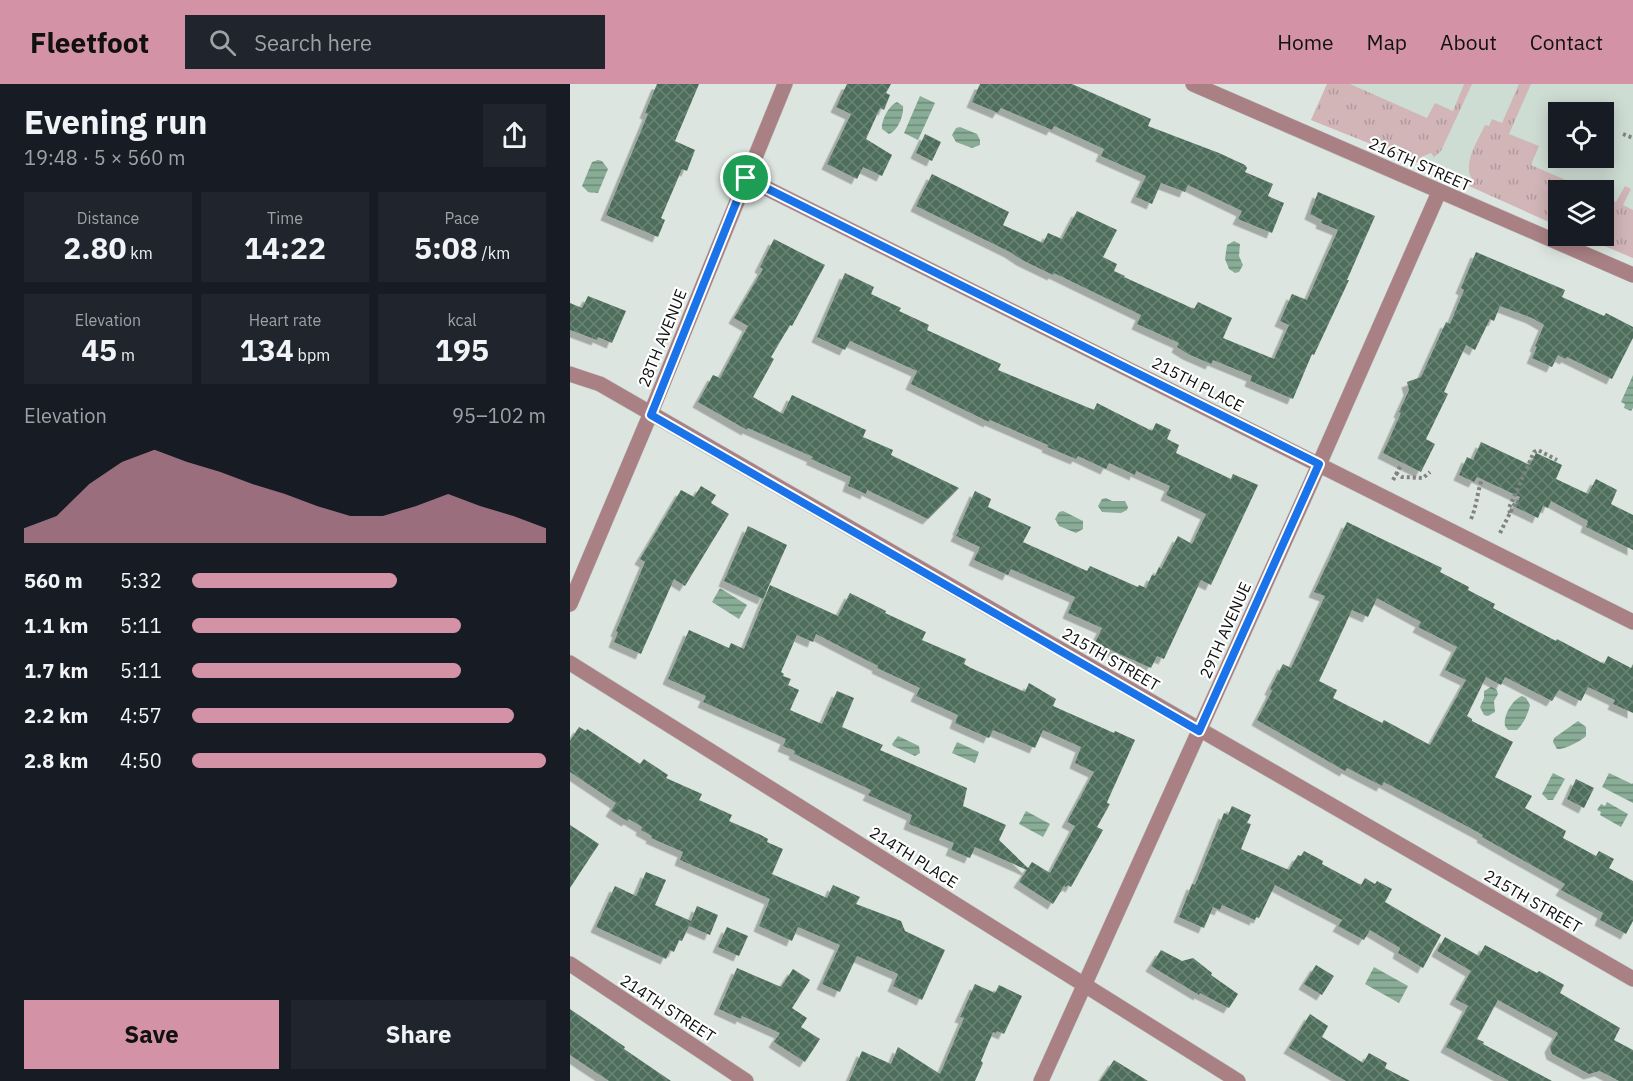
<!DOCTYPE html>
<meta charset="utf-8">
<style>
:root{--surface:#171b24;--page:#20242c;--text:#f1f3f6;--muted:#9ea1a6;--accent:#d392a5}
body{margin:0;font-family:"IBM Plex Sans",sans-serif;background:var(--page);color:var(--text);height:100vh;display:flex;flex-direction:column;font-size:22px;white-space:nowrap}
*{box-sizing:border-box;margin:0}
p{font-size:20px;color:var(--muted)}
.icon{flex:none;width:33px;height:33px;fill:none;stroke:currentColor;stroke-width:2;stroke-linecap:round;stroke-linejoin:round}
.map{position:relative;flex:1;overflow:hidden}
.panel{display:flex;flex-direction:column;background:var(--surface);width:570px}
.panel>*{flex:none}
.controls{position:absolute;left:978px;top:18px;display:grid;gap:12px}
.controls a{display:grid;place-items:center;width:66px;height:66px;border-radius:0px;background:var(--surface);box-shadow:0 3px 15px #0003;font-size:30px}
.pin{position:absolute;display:grid;place-items:center;width:51px;height:51px;color:#fff;margin:-26px;border:3px solid #fff;border-radius:50%;box-shadow:0 2px 6px #0007}
.round{display:grid;place-items:center;flex:none;width:63px;height:63px;border-radius:0px;background:var(--page)}
.overview{display:flex;align-items:center;justify-content:space-between;height:102px;padding:0 24px}
h1{font-size:33px;font-weight:800;line-height:45px}
.stats{display:grid;grid-template-columns:repeat(3,1fr);gap:9px;height:102px;padding:6px 24px}
.stats div{display:grid;align-content:center;border-radius:0px;background:var(--page);text-align:center}
.stats b{font-size:30px;font-weight:800}
.stats small{font-size:16px;font-weight:400}
.stats p{font-size:16px}
.chart{height:168px;padding:12px 24px}
.chart p{display:flex;justify-content:space-between}
.chart svg{width:100%;height:108px;margin-top:6px;fill:var(--accent);opacity:.7}
.cta{display:flex;gap:12px;margin-top:auto;padding:12px 24px}
.cta a{flex:1;height:69px;border-radius:0px;background:var(--accent);color:#111;font-size:24px;font-weight:800;line-height:69px;text-align:center}
.cta a+a{background:var(--page);color:var(--text)}
ul{padding:0 24px;list-style:none;font-size:20px}
li{display:grid;grid-template-columns:96px 72px 1fr;align-items:center;height:45px}
li i{height:15px;border-radius:8px;background:var(--accent)}
header{display:flex;align-items:center;gap:36px;box-sizing:border-box;height:84px;padding:0 30px;background:var(--accent);color:#111}
header strong{font-size:28px}
nav{display:flex;gap:33px;margin-inline-start:auto;font-size:21px}
.search{width:420px;height:54px;background:var(--page);display:flex;align-items:center;gap:15px;box-sizing:border-box;padding:0 21px;border-radius:0px;color:var(--muted);font-size:22px}
main{display:flex;flex:1;min-height:0}
.map>svg:first-child{display:block}
</style>
<header>
<strong>Fleetfoot</strong>
<div class="search"><svg class="icon" aria-label="search" viewBox="0 0 24 24"><circle cx="10" cy="10" r="6"/><path d="M15 15l6 6"/></svg>Search here</div>
<nav><a>Home</a><a>Map</a><a>About</a><a>Contact</a></nav>
</header>
<main>
<section class="panel">
<div class="overview"><div><h1>Evening run</h1><p>19:48 · 5 × 560 m</p></div><a class="round"><svg class="icon" aria-label="share" viewBox="0 0 24 24"><path d="M12 15V3M7 8l5-5 5 5M5 13v7h14v-7"/></svg></a></div>
<div class="stats">
<div><p>Distance</p><b>2.80<small> km</small></b></div>
<div><p>Time</p><b>14:22</b></div>
<div><p>Pace</p><b>5:08<small> /km</small></b></div>
</div>
<div class="stats">
<div><p>Elevation</p><b>45<small> m</small></b></div>
<div><p>Heart rate</p><b>134<small> bpm</small></b></div>
<div><p>kcal</p><b>195</b></div>
</div>
<div class="chart"><p><span>Elevation</span>95–102 m</p>
<svg viewBox="0 0 160 44" preserveAspectRatio="none"><path d="M0 44V38L10 33L20 20L30 11L40 6L50 11L60 15L70 20L80 24L90 29L100 33L110 33L120 29L130 24L140 29L150 33L160 38V44z"/></svg>
</div>
<ul>
<li><b>560 m</b>5:32<i style="width:58%"></i></li>
<li><b>1.1 km</b>5:11<i style="width:76%"></i></li>
<li><b>1.7 km</b>5:11<i style="width:76%"></i></li>
<li><b>2.2 km</b>4:57<i style="width:91%"></i></li>
<li><b>2.8 km</b>4:50<i style="width:100%"></i></li>
</ul>
<div class="cta"><a>Save</a><a>Share</a></div>
</section>
<div class="map">
<svg width="1063" height="997" viewBox="0 0 1063 997">
<defs>
<pattern id="grass-tufts" width="24" height="20" patternUnits="userSpaceOnUse" patternTransform="scale(1.5)"><rect width="24" height="20" fill="#d1b5b7"/><path d="M3 7l-1-3M5 7V3M7 7l1-3M15 17l-1-3M17 17v-4M19 17l1-3" fill="none" stroke="#b29a9c"/></pattern>
<pattern id="water-rules" width="6" height="5" patternUnits="userSpaceOnUse" patternTransform="scale(1.5)"><rect width="6" height="5" fill="#88ac96"/><path d="M0 2.5h6" fill="none" stroke="#6e8a79"/></pattern>
<pattern id="building-cross-hatch" width="8" height="8" patternUnits="userSpaceOnUse" patternTransform="scale(1.5)"><rect width="8" height="8" fill="#4d6e5a"/><path d="M0 0l8 8M0 8l8-8" fill="none" stroke="#6c8476"/></pattern>
<filter id="shadow"><feDropShadow dx="-5.5" dy="5.5" stdDeviation="0" flood-color="#0004"/></filter>
</defs>
<rect width="100%" height="100%" fill="#dde5e0"/>
<!-- built -->
<path fill="#ceddd3" fill-rule="evenodd" d="M757,0H1063V174L1011,152H1034V106H988V142L846,78L741,36ZM988,28H1034V74H988Z"/>
<!-- grass -->
<path fill="url(#grass-tufts)" d="M757,0H780L857,34L865,19L883,27L894,0H902L871,67L864,73L861,69L851,73V79L846,78L741,36Z
M949,0H961L939,50L969,62L961,81L1019,106H988V142L899,102L904,98C890,82 908,57 915,41L919,42L922,35L932,39Z
M1055,102L1061,105L1053,121L1063,126V174L1011,152H1034V113L1046,118Z"/>
<!-- water -->
<path fill="url(#water-rules)" d="M350,12L365,19L348,56L334,49Z
M327,18L333,22C334,31 328,47 319,50L312,45C311,37 319,21 327,18Z
M390,43L407,50L410,56V61L402,64L386,58L382,51L386,44Z
M28,76L32,77L38,85L28,109C15,108 21,110 12,102L22,78Z
M664,157L670,160L669,172L673,181L669,188L665,189L659,185L655,175L657,161Z
M1063,291V324L1061,327L1054,324L1055,320L1051,318Z
M536,414L542,417H555L558,423L557,426L551,429L532,428L528,422L532,415Z
M493,427L513,437V445L506,449L489,442L485,435L489,428Z
M150,504L177,521L169,535L142,518Z
M921,603L927,606L928,610L924,617L925,628L918,632L914,631L910,623L914,614V607Z
M952,612L956,614L960,621C958,630 954,639 947,646H938L935,642C933,632 942,616 952,612Z
M1008,637L1016,643V652C1011,657 994,666 987,665L983,658L984,654Z
M328,652L349,662L350,669L345,672L323,662L322,660Z
M387,658L409,668L405,679L382,669Z
M983,689L995,695L983,716H978L972,710Z
M1039,689L1062,700L1063,699V719L1032,703Z
M1037,718L1058,730L1051,743L1030,731L1031,728L1027,726L1031,720L1035,722Z
M456,727L480,740L473,753L449,740Z
M804,883L838,902L829,919L795,900Z"/>
<!-- building -->
<path fill="url(#building-cross-hatch)" fill-rule="evenodd" filter="url(#shadow)" d="M87,0H129L105,57L125,66L117,87L112,85L91,134L95,136L88,153L36,131L78,30L75,29Z
M277,0H321L316,9L320,11L314,26L310,24L296,55L322,71L312,92L293,83L287,95L257,80L281,30L266,23Z
M410,0H502L581,35L578,42L649,69L675,81L677,84L675,88L703,100L698,112L714,119L702,149L668,135L672,127L618,101L615,108L591,99L582,120L566,113L576,92L531,72L534,65L484,42L482,46L431,24L428,29L402,18Z
M355,50L371,58L362,77L346,69Z
M362,90L439,128L433,141L473,159L478,149L492,155L507,127L547,146L533,173L547,180L544,187L555,192L554,193L624,225L628,218L662,234L653,254L704,275L719,241L710,237L722,210L737,216L768,146L751,139L752,136L740,130L748,108L805,132L777,196H779L744,271L742,270L723,315L680,297L682,292L643,276L641,280L618,270L607,263L609,259L567,240L571,231L484,189L483,191L452,176L440,168L346,122Z
M204,155L255,181L222,242L220,241L201,273L204,275L183,313L213,330L222,311L296,346L293,353L323,366L321,371L389,404L358,435L297,406L296,410L278,402L281,393L241,375L243,373L178,344L177,346L128,318L143,291L150,294L178,242L164,234L193,185L190,183Z
M906,168L995,206L992,213L1034,232L1036,229L1063,243V254L1042,295L997,273L995,275L988,271L982,283L962,274L967,263L965,262L974,241L962,234L930,222L924,237L920,235L905,266L896,261L874,308L878,310L856,355L865,360L851,388L813,369L831,329L829,328L839,306L837,298L851,293L876,238L880,240L894,206L891,204Z
M275,189L304,203L301,210L331,224L329,227L359,241L357,246L431,280L428,286L524,326L527,319L582,347L586,339L601,346L597,355L609,361L606,369L661,395L663,390L688,401L641,501L631,496L594,575L587,572L581,584L525,559L532,544L498,529L505,513L441,485L438,491L404,476L410,463L386,452L389,446L388,445L405,407L421,415L418,423L461,443L453,458L517,487L520,482L568,503L569,501L576,504L582,491L585,492L589,483L591,485L608,452L622,460L636,430L596,411L600,402L566,387L565,391L539,379L536,385L508,372L506,375L477,363L478,361L420,336L419,338L341,300L347,287L280,257L275,266L247,253Z
M18,212L56,227L42,259L28,253L27,256L0,246V219L12,224Z
M911,358L960,381L966,369L992,381L986,395L1018,410L1026,395L1047,406L1041,420L1063,431V466L1016,443L1018,437L981,417L978,424L973,422L968,434L945,423L950,413L907,393L904,398L889,391L897,373L903,376Z
M131,402L146,411L141,419L159,430L115,502L104,495L71,570L44,558L48,548L46,547L75,478L70,475L111,406L124,413Z
M777,438L872,484L870,488L899,503L898,506L925,520L923,524L986,557L987,555L1034,580L1038,572L1061,584L1063,580V629L1043,620L1045,616L1018,603L1011,617L989,606L982,617L935,593L931,601L916,593L897,632L902,635V637L943,658L925,693L962,712L955,724L996,747L993,754L1026,772L1029,767L1044,775L1039,784L1063,797V837L1056,850L1030,836L1033,829L991,806L995,800L912,753L913,751L814,698L812,702L777,684L775,687L687,636L702,607L700,605L713,580L721,584L755,512L744,508ZM807,514L851,538L848,543L887,563L875,586L896,596L860,661L814,636L812,639L763,614L767,606L749,597L782,526L798,533Z
M178,442L217,461L193,515L154,497Z
M200,501L268,532L280,509L316,527L315,529L356,548L352,556L396,575L394,580L401,584L455,608L459,599L486,615L483,622L544,649L545,647L565,656L538,716L537,719L540,720L527,743L533,746L501,803L498,801L496,803L494,802L483,820L449,798L457,786L405,763L400,774L381,766L384,759L339,740L342,731L298,711L301,706L224,670L225,667L213,662L216,655L133,618L136,612L98,595L119,546L159,564L161,559L174,565ZM246,550L308,582L307,584L350,604L346,612L388,631L385,639L419,654L423,646L465,664L473,646L511,663L505,679L524,688L497,738L505,742L480,789L462,778L458,784L429,756L436,741L393,722L397,704L310,666L313,661L272,643L284,614L267,607L252,640L220,626L229,606L218,601L221,595L213,592L214,590L211,588L227,551L243,558Z
M9,643L16,647L17,645L70,680L74,675L98,691L96,694L132,710L129,716L162,731L159,737L191,751L198,755L197,758L213,765L202,790L257,814L263,801L290,813L286,820L331,837L335,847L375,866L352,916L323,902L328,890L287,872L270,908L252,900L270,861L228,843L222,857L189,842L200,815L110,776L113,768L81,754L82,752L71,746L72,743L59,735L57,737L41,727L46,719L0,688V657Z
M1006,695L1024,704L1014,724L997,715Z
M662,722L681,731L677,739L681,740L671,765L719,786L728,771L731,772L734,767L753,777L752,780L791,801L795,794L805,800L807,797L822,805L815,818L871,851L853,884L828,869L830,864L800,846L794,856L768,842L772,836L705,801L689,834L686,833L685,836L652,821L650,826L643,823L634,844L609,833L622,800L625,801L654,729L658,731Z
M0,741L29,760L0,804Z
M76,788L96,796L85,821L121,837L127,822L148,831L140,851L119,842L112,857L109,856L104,868L100,866L96,875L26,843L45,802L66,812Z
M157,843L178,852L169,872L148,863Z
M875,853L909,872L915,861L967,889L969,887L994,901L990,909L1050,944L1044,956L1063,966V997H1049L1030,987L1019,990L982,970L980,963L988,949L928,916L907,955L914,958L913,960L982,997H939L876,963L898,922L885,915L901,887L867,867Z
M591,866L612,877L623,874L642,889L641,891L668,910L659,924L630,909L629,911L581,882Z
M746,881L764,892L752,911L734,900Z
M167,884L211,903L223,885L240,896L222,924L237,934L231,943L250,955L235,978L204,958L210,949L172,932L171,935L149,925Z
M405,900L425,909L429,901L452,912L434,950L427,947L426,949L423,948L411,977L413,979L405,997H279L292,967L321,980L328,963L370,990L394,934L390,933Z
M0,925L55,963L54,965L101,997H39L0,971Z
M740,930L758,942L752,953L793,979L799,969L817,979L815,984L840,997H776L719,964Z
M544,976L578,997H530Z"/>
<g fill="none" stroke-linecap="round" stroke-linejoin="round">
<defs>
<path id="minor" d="M623,0L1063,191
M176,94L1063,538
M0,290L30,300L1063,895
M0,520L80,331L215,0
M0,579L668,997
M0,880L176,997
M471,997L740,401L869,108"/>
</defs>
<!-- minor casing -->
<use href="#minor" stroke="#bcc3be" stroke-width="16"/>
<!-- path -->
<path stroke="#7f8481" stroke-width="4" stroke-dasharray="3 3" stroke-linecap="butt" d="M1053,50L1063,54
M826,389L832,393L853,394L860,388
M823,396L831,381
M940,429L939,424L964,368L968,366L987,376
M901,435C907,421 907,409 912,395
M930,449L946,417L948,418"/>
<!-- minor -->
<use href="#minor" stroke="#a98184" stroke-width="15"/>
</g>
<g fill="none" stroke-linecap="round" stroke-linejoin="round">
<defs>
<path id="route" d="M176,94L749,380L629,647L81,331Z"/>
</defs>
<!-- route casing -->
<use href="#route" stroke="#fff" stroke-width="12"/>
<!-- route -->
<use href="#route" stroke="#1a73e8" stroke-width="8"/>
</g>
<g text-anchor="middle" dominant-baseline="central" stroke-width="4.5" stroke-linejoin="round" paint-order="stroke">
<!-- street labels -->
<g font-size="16" fill="#0d0f0e" stroke="#fff">
<text transform="translate(850 80) rotate(24)">216TH STREET</text>
<text transform="translate(92 254) rotate(-68)">28TH AVENUE</text>
<text transform="translate(628 300) rotate(27)">215TH PLACE</text>
<text transform="translate(655 546) rotate(-66)">29TH AVENUE</text>
<text transform="translate(541 575) rotate(30)">215TH STREET</text>
<text transform="translate(344 773) rotate(32)">214TH PLACE</text>
<text transform="translate(963 817) rotate(30)">215TH STREET</text>
<text transform="translate(98 924) rotate(33)">214TH STREET</text>
</g>
</g>
</svg>
<div class="controls">
<a><svg class="icon" aria-label="locate" viewBox="0 0 24 24"><circle cx="12" cy="12" r="6"/><path d="M12 2v4M12 18v4M2 12h4M18 12h4"/></svg></a>
<a><svg class="icon" aria-label="layers" viewBox="0 0 24 24"><path d="M12 4l9 5-9 5-9-5zM3 14l9 5 9-5"/></svg></a>
</div>
<div class="pin" style="left:176px;top:94px;background:#1e9e55"><svg class="icon" aria-label="arrive" viewBox="0 0 24 24"><path d="M6 21V4h12l-3 4 3 4H6"/></svg></div>
</div>
</main>
